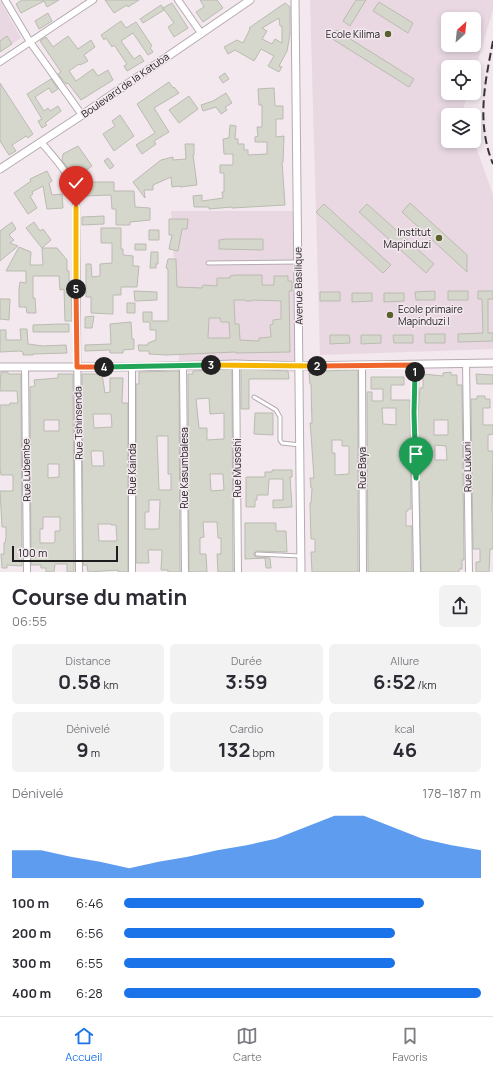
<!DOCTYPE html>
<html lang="fr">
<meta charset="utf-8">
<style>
:root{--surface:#fff;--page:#f2f2f3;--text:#2b2b33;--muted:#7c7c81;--line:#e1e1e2;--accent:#1a73e8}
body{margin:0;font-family:Manrope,sans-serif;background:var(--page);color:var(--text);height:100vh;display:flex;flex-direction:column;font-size:15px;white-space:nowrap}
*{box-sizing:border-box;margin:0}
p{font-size:13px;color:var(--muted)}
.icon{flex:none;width:22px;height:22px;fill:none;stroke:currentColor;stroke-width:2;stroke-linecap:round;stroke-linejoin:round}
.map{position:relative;height:572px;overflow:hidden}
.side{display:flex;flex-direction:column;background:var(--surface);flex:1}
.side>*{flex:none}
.needle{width:26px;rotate:27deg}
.controls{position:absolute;left:441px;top:12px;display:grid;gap:8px}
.controls a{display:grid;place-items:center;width:40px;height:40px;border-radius:6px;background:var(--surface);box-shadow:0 2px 6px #0003;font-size:20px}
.scale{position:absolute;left:12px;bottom:10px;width:106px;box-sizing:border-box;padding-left:4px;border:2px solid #1f1c1e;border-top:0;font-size:11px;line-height:14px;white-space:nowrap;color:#1f1c1e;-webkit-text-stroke:3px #f2e8ee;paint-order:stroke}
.pin{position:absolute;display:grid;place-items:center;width:34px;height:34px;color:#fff;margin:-41px -17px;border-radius:50% 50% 50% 0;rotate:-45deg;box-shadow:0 0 4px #0007}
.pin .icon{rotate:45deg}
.km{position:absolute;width:20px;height:20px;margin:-10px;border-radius:50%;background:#222;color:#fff;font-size:11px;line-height:20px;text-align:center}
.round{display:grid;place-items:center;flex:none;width:42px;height:42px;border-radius:6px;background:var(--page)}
.overview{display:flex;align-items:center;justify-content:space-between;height:68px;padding:0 12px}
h1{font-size:22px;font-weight:700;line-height:30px}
.metrics{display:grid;grid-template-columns:repeat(3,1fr);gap:6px;height:68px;padding:4px 12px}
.metrics div{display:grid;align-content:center;border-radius:6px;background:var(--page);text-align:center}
.metrics b{font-size:20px;font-weight:700}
.metrics small{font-size:11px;font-weight:400}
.metrics p{font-size:11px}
.chart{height:112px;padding:8px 12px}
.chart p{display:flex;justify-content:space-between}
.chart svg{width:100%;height:72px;margin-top:4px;fill:var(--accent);opacity:.7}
ul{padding:0 12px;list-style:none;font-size:13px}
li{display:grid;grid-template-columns:64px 48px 1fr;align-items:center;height:30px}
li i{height:10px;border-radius:5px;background:var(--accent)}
.menu{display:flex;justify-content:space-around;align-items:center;height:56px;border-top:1px solid var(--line);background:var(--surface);font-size:11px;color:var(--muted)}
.menu a{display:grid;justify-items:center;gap:2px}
.menu .active{color:var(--accent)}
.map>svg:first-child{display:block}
</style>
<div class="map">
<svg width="493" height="572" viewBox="0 0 493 572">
<rect width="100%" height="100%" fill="#f2e8ee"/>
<!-- built -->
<path fill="#e9d8e2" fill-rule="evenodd" d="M0,0L21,38L0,52Z
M310,0H493V10L474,74V67H448V93H468L463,110L465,115H448V141H474L493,195V349L320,355ZM448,19H474V45H448Z
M171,211H293L296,372H178L179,355Z"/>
<!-- building -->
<path fill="#d5d6cc" stroke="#babbb1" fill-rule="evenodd" d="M22,0H59L47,7L44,1L21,13L16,4Z
M105,0H139L128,7L127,5L114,13Z
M200,0H217L223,8L203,22L196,12L204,7Z
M356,0H366L350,26L343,21Z
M379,2L413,23L408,33L373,11Z
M172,3L188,28L174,37L168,27L174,23L163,8Z
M285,3L290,7V34L287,51L279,66L282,67L279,72L268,66L274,56L261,49L254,61L235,50L228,54L224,47L237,40L243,43L250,29L249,28ZM279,18L280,26H282V43L275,39L272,44L262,39L267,31L262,28Z
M161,5L164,10L143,23L140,19Z
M48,13L52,21L39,29L35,21Z
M121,21L126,28L136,22L152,46L150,48L153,52L148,55L133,33L121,41L134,59L140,55L144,61L127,71L124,66L127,64L114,45L112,47L106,38L104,40L101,35Z
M336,30L414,79L409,87L331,38Z
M7,36L12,44L0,52V41Z
M68,36L78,49L91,40L95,47L84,55L88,61L80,65L79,64L69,71L76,81L93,69L98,76L108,70L113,80L81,100L68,83L66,84L58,74L61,72L40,41L46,37L53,47Z
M225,73L229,79L223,83L219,77Z
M51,79L58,89L52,93L49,88L35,97L44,111L48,108L50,111L58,106L61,111L45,123L47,125L42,128L38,121L42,119L27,94Z
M169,82L173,88L174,87L179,93L154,108L169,132L154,141L156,144L142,154L136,145L155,133L137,104Z
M0,83L33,134L28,138L26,136L12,145L16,151L9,155L0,141Z
M274,88L275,106H283V119H276V137L284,136L283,162H282L285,205L232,208V207L209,209V207H194L193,196L202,195V201L223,198L222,192H224V173H220V165H233V154H224L223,139L229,138L230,125L236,126L235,139H238V144H244V150H248V155L267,154V142H255V137L258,136L257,127H262V105H259L258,89Z
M226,93L232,103L225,107L227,110L221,114L216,107L203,111L201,105L213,101Z
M189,96L198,109L179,123L169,110Z
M120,115L134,136L114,151L103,134L115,126L112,121Z
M185,144H194V155H193L197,185L180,187V186L172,187L171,177L153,185V190H144L145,198L133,182L161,160L173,157V160L186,159Z
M78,146L92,166L82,173L87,182H114V191H134L135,207L150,208V220L130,222V225H116V209H112L111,195L84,196V190L78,183L76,184L71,173L62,160L63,154Z
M108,158L114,166L110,169L104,161Z
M47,171L52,181L49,183L52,195L62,194L63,208L47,209L43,186L32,192L33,194L30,196L37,208L28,214L14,193L31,181L30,179Z
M410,203L467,255V272L402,212Z
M324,204L391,265L383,273L316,212Z
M367,204L434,264L426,273L359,212Z
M104,216V224L82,225V217Z
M169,219H188L187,229H182L178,251L169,249L172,235H169Z
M12,222L16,229L9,235L14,240L10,243L18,246L0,261V231Z
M34,222L40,231L43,229L51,240L42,248L26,228Z
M101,228H121V249H123V255L133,256V266H139L137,287H121V295H113V314L91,313V297H86V264H91L92,277L100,276V264L112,263V243H101Z
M149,230H159V240H149Z
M226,239H263V250L219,249V240Z
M135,244H146V250H135Z
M19,247L31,252L30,265H43L42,248H57L67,260V271H69V281H71L72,321H65L64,289L60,290L59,276H33V298H35L36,313H27L26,307H19V288L20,282L26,283V271H6Z
M151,252H158V264H156V268H150Z
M168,259H176L177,287L202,288L203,285L217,286V278H230V276L235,275H262V285H274V276H288V281H292V291H289L290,352L236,353V352L166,355L149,354V351H139L138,345H148V343L156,340V330H150V322H143V312H152V321H168V270L167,268H166ZM234,300H246V301H252V300L281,301V319L273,320V324L270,325L271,337L259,338V341L240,340L239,324H235ZM209,318H220L221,322H229L230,338H208Z
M134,291L157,292V300L135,301Z
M435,291V300H416L415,292Z
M448,291H468V300H448Z
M478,291H493V299H488V333H493V341L458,342V334L483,333L482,299H478Z
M320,292H340V301H320Z
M352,293H372V301L352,302Z
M384,293H404V301L384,302Z
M0,299H10L9,320L0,319Z
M127,303H135V313H127Z
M94,316L92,328H85V317Z
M131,322L132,339H134V349L123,350V353H110V350L85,351V345L111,344L110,324Z
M60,324H69V332H33V325Z
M20,329H27L28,344L43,346L66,345L67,353L33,354V355H23V352L20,351L0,352V330H6V340H21Z
M425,334H445V343H425Z
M330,335H349L350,343L330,344Z
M361,335H381V343L361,344Z
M393,335H413V343H394Z
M232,369L233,572H218L217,554H221V538H218L217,522H203L204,537L200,538V554H206L207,572H189L188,374H193V371ZM209,398L210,414L224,413V439L207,440V428H199L196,399ZM210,474H223L224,490L211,491Z
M241,369L288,371L289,379H249V409H241Z
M358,370V572H312L311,552H315V539H311L310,503H311L312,488H311L310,478H314L311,434L310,423H312L311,384H310L309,373H319V371ZM332,440H342V446H349V474L335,475V453H332Z
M179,371L180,572H168V570H161L162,550H148L149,563H136V384H139V372ZM157,436H168V474H171V490H159ZM149,500H160L159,529H145V512H149Z
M1,372H8V374H21L22,566L7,565V568H2L1,554H4V543H5L6,538V527H2L0,491H13V475H1L0,469V405H10V403H18L17,391H0Z
M451,372V375H457V385H462L464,560H462V569H459V572H421L418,413L420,388H423V374L443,376V373ZM434,420H448V435H434ZM435,445L446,446L447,460H435Z
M58,374H73L74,572H67V564H55L54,572H46V568H41V565H31L30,387L35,386L34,380L58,378ZM44,420H59V431H44ZM48,464H59V477L48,478ZM43,517H60V531H55V542L54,543H40V529H43Z
M82,374H102L105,393L110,392V378H123L122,403H128V572H118V570L88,572L87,565H83ZM93,414H111L112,427L94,428ZM91,451H103L104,466H92ZM98,524H111V525H116L117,541H99Z
M476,374L493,375V384H477Z
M371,377H404V385H391V400H410L411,509H408V511H406V526H412V572H368L367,392H372V401H383V389H371ZM382,408H396V425L383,424Z
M477,396H485V399H490V408H483V425H493V434L488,435V451H493L492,512H493V549H490L489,572H476V562H480V549H473L471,399H477Z
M255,413H273V435L254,434Z
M272,470H292V477H290L292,507L273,508V500H283V479H269L268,495H257V500H255V507H246V477H265V472H272Z
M245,523H276V531H286L287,552L257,551L254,553V555L256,557L270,558L271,568H266L265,558L245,559Z"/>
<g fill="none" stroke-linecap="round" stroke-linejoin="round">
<defs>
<path id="service" d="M208,263L298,262
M254,397L276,410L280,417V440L282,443L300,445
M257,554L301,556"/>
<path id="minor" d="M5,0L30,42L82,115
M178,0L201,33
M0,62L93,0
M41,142C55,159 73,176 76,200L79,572
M466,363L469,572
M236,364L238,572
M183,365L185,572
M362,365L363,572
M416,365L414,413L417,572
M25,367L27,572
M132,367V572"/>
<path id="tertiary" d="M295,0L301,572
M0,169L82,115L250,0
M0,367H132L236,364L299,366L493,363"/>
</defs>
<!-- service casing -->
<use href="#service" stroke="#b5abb1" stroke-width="5"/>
<!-- minor casing -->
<use href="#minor" stroke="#b5abb1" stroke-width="8"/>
<!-- tertiary casing -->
<use href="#tertiary" stroke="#b5abb1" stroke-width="9"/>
<!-- service -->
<use href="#service" stroke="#fff" stroke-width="3"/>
<!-- minor -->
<use href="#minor" stroke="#fff" stroke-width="6"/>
<!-- tertiary -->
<use href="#tertiary" stroke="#fff" stroke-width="7"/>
<!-- rail -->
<path stroke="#383437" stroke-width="2" stroke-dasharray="8 4" stroke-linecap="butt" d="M493,41C485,83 476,122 493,164"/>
</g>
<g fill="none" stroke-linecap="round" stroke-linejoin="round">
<defs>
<path id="split-1" d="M415,372L414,413L416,478"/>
<path id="split-2" d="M317,366L416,365L415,372"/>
<path id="split-3" d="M211,365L317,366"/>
<path id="split-4" d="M104,367L211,365"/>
<path id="split-5" d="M76,289L77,367H104"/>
<path id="split-6" d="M76,207V289"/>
</defs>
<!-- split-1 casing -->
<use href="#split-1" stroke="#fff" stroke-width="8"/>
<!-- split-2 casing -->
<use href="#split-2" stroke="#fff" stroke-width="8"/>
<!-- split-3 casing -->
<use href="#split-3" stroke="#fff" stroke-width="8"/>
<!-- split-4 casing -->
<use href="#split-4" stroke="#fff" stroke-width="8"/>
<!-- split-5 casing -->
<use href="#split-5" stroke="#fff" stroke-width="8"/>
<!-- split-6 casing -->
<use href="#split-6" stroke="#fff" stroke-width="8"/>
<!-- split-1 -->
<use href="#split-1" stroke="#22a559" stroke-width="5"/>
<!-- split-2 -->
<use href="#split-2" stroke="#f0652b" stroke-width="5"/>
<!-- split-3 -->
<use href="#split-3" stroke="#f5b400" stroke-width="5"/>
<!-- split-4 -->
<use href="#split-4" stroke="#22a559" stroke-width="5"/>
<!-- split-5 -->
<use href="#split-5" stroke="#f0652b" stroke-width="5"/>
<!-- split-6 -->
<use href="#split-6" stroke="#f5b400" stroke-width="5"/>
</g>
<!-- markers -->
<g fill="#5c602d" stroke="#f2e8ee" stroke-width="1.5">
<circle cx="388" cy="34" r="4"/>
<circle cx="439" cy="238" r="4"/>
<circle cx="390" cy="315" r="4"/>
</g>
<g text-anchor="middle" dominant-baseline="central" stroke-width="3" stroke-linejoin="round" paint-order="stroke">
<!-- poi labels -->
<g font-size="10" fill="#1f1c1e" stroke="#f2e8ee" text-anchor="end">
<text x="380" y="34">Ecole Kilima</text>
<text x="431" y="232">Institut<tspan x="431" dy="12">Mapinduzi</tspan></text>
<text x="398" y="309" text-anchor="start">Ecole primaire<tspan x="398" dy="12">Mapinduzi I</tspan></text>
</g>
<!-- street labels -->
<g font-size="10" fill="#1f1c1e" stroke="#f2e8ee">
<text transform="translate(125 85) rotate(-35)">Boulevard de la Katuba</text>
<text transform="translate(298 286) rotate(-91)">Avenue Basilique</text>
<text transform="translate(78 423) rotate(-91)">Rue Tshinsenda</text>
<text transform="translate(467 467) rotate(-91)">Rue Lukuni</text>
<text transform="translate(184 468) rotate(-90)">Rue Kasumbalesa</text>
<text transform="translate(237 468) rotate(-90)">Rue Musoshi</text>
<text transform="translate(362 468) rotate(-90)">Rue Baya</text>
<text transform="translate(132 469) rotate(-90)">Rue Kainda</text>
<text transform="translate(26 470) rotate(-91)">Rue Lubembe</text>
</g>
</g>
</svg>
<div class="controls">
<a><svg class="needle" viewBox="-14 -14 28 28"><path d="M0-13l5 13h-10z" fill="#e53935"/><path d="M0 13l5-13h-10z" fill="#7c7c81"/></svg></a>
<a><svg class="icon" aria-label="locate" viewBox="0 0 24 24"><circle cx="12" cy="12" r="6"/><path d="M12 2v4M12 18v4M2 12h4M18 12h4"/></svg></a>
<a><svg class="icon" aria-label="layers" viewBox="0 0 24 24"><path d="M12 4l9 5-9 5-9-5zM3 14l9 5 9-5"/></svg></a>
</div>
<div class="scale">100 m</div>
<div class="pin" style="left:416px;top:478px;background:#1e9e55"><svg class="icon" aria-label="arrive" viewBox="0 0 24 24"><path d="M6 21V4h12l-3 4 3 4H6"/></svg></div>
<div class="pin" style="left:76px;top:207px;background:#d93025"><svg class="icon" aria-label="check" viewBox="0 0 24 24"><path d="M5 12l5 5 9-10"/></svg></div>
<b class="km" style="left:415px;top:372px">1</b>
<b class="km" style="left:317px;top:366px">2</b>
<b class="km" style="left:211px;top:365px">3</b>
<b class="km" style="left:104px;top:367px">4</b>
<b class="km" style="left:76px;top:289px">5</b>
</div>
<section class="side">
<div class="overview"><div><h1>Course du matin</h1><p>06:55</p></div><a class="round"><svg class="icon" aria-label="share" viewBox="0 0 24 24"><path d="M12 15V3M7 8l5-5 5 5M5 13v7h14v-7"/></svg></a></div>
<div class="metrics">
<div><p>Distance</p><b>0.58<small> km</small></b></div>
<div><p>Durée</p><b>3:59</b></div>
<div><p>Allure</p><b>6:52<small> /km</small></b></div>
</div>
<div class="metrics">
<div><p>Dénivelé</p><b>9<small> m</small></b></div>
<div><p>Cardio</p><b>132<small> bpm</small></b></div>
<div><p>kcal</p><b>46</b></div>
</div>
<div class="chart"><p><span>Dénivelé</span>178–187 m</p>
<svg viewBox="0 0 160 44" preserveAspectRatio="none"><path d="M0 44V27L10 27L20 31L30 34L40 38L50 34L60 31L70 27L80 24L90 20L100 13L110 6L120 6L130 13L140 20L150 24L160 27V44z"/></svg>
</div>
<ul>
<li><b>100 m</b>6:46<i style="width:84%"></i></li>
<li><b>200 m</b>6:56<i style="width:76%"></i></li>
<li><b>300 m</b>6:55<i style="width:76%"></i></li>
<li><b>400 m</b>6:28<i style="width:100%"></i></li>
</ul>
</section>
<nav class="menu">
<a class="active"><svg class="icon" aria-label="home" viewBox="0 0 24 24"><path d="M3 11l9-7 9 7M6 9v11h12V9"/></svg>Accueil</a>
<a><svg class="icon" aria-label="map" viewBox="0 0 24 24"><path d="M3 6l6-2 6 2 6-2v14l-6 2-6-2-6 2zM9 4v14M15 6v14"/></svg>Carte</a>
<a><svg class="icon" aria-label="saved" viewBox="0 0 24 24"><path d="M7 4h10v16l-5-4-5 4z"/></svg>Favoris</a>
</nav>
